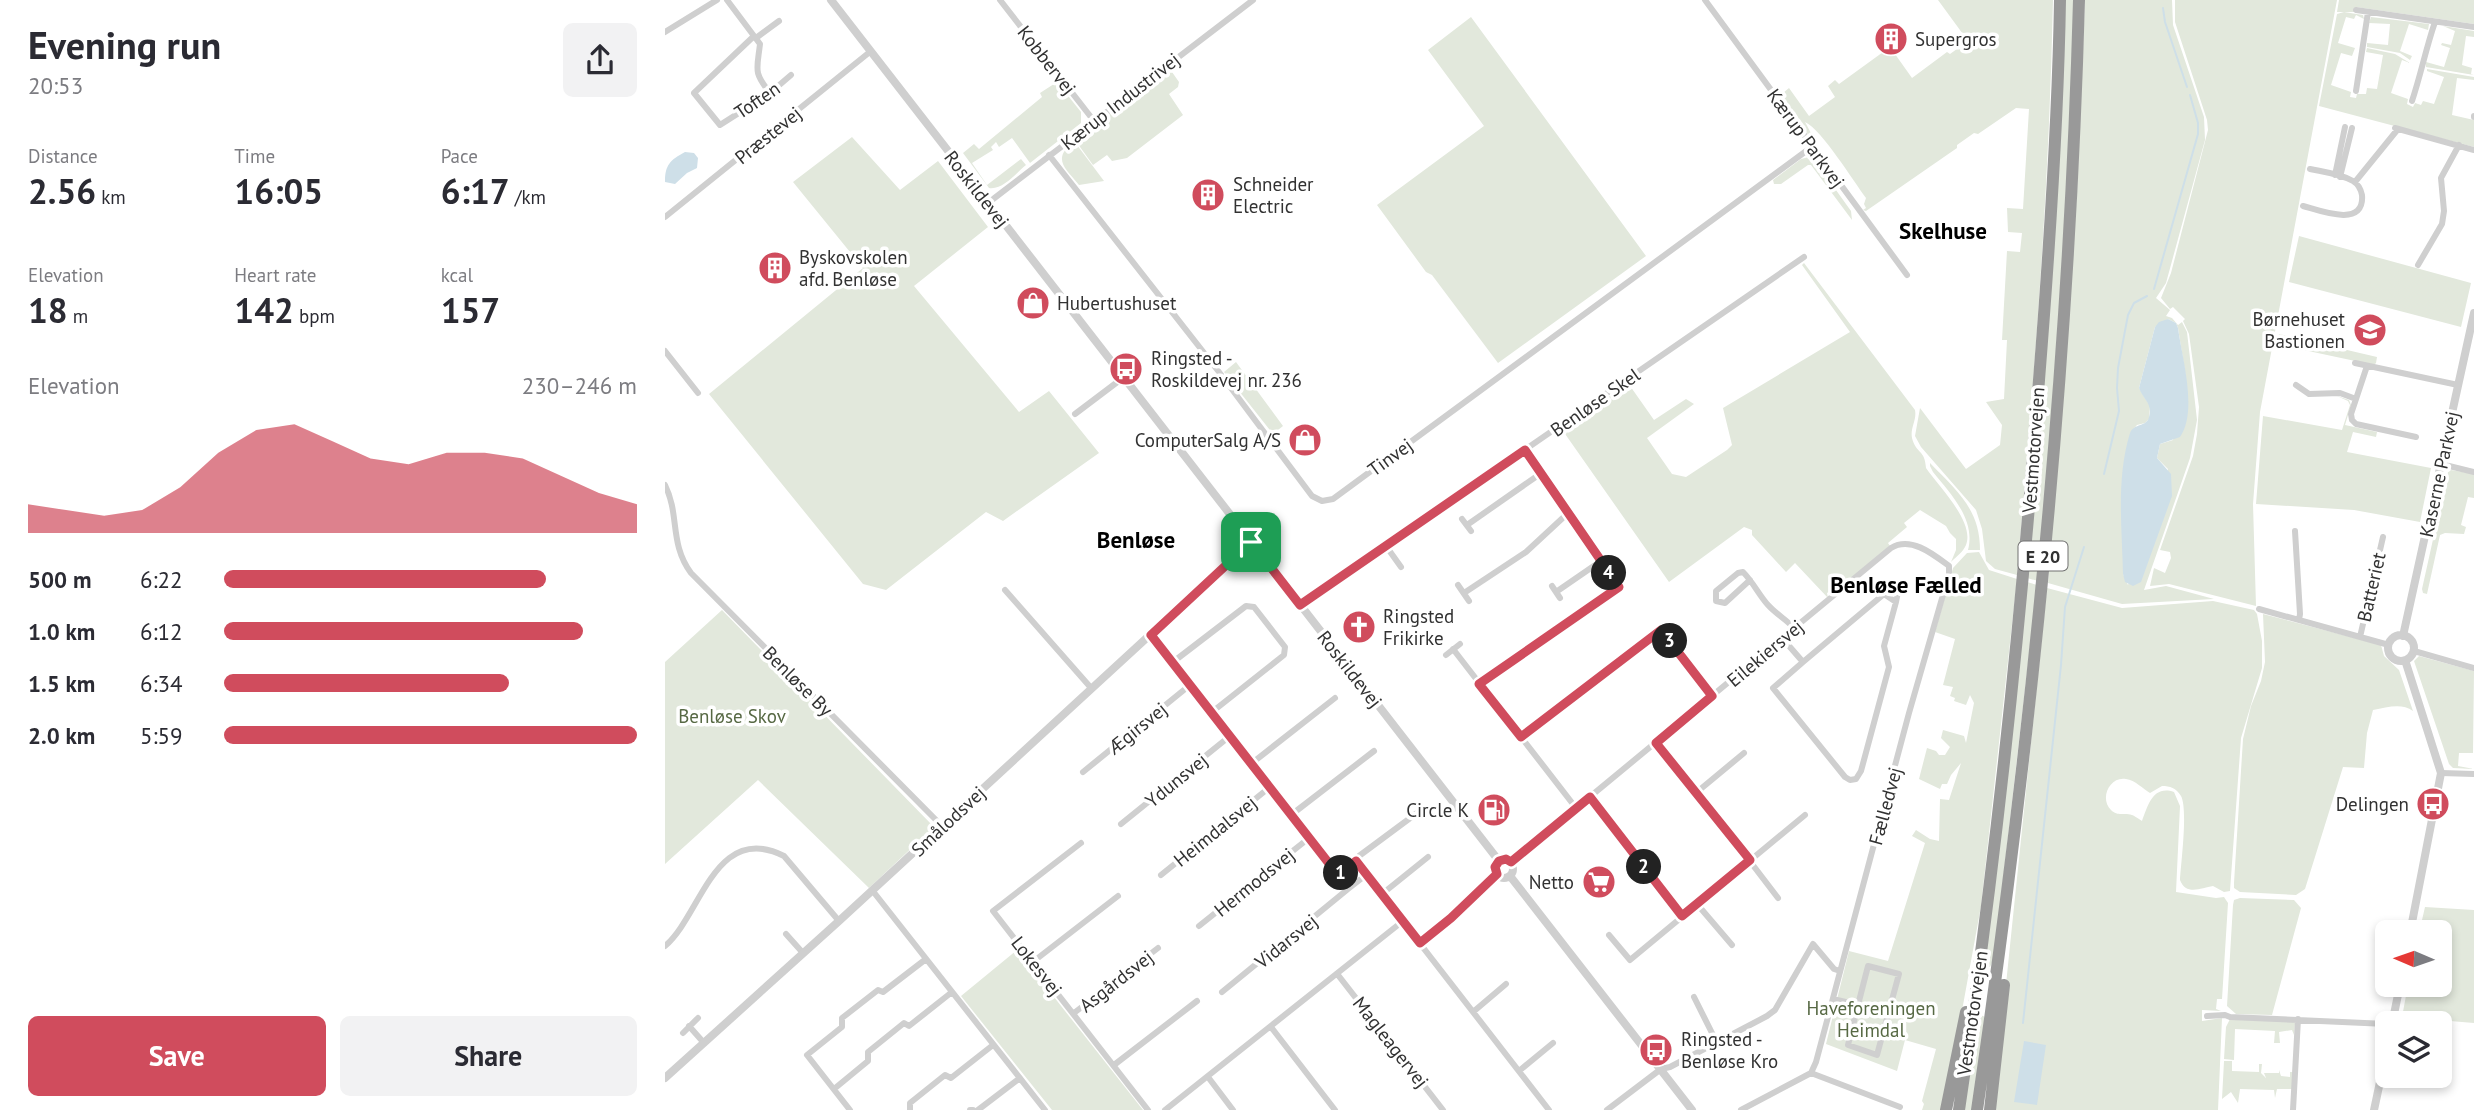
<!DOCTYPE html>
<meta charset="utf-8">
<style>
:root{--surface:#fff;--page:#f2f2f3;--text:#2b2b33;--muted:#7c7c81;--accent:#d04c5d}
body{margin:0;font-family:"PT Sans",sans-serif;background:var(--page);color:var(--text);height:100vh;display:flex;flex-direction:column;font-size:26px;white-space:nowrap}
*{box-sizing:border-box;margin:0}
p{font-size:23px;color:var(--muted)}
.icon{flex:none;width:38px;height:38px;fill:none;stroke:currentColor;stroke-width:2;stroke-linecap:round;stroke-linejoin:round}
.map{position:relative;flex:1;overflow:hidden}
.panel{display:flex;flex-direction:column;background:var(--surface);width:665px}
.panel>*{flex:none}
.needle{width:46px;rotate:272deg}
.controls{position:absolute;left:1710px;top:920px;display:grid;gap:14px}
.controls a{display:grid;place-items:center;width:77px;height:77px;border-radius:10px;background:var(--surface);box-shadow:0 4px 10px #0003;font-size:35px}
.pin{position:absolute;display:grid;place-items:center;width:60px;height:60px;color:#fff;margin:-30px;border-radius:14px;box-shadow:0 4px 10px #0006}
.km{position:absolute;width:35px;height:35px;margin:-18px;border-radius:50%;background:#222;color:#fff;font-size:19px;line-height:35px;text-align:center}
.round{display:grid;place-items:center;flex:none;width:74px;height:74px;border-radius:10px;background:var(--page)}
.headline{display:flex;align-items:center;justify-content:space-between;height:119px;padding:0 28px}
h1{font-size:38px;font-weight:800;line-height:52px}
.stats{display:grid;grid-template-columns:repeat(3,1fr);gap:10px;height:119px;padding:7px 28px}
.stats div{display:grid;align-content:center}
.stats b{font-size:35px;font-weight:800}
.stats small{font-size:19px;font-weight:400}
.stats p{font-size:19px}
.chart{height:196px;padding:14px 28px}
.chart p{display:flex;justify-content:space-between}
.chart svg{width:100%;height:126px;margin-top:7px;fill:var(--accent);opacity:.7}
.primary-button{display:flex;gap:14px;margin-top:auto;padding:14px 28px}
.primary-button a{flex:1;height:80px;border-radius:10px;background:var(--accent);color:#fff;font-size:28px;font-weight:800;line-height:80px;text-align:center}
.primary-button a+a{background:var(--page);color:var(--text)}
ul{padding:0 28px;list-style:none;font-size:23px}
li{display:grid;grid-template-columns:112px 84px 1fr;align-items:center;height:52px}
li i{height:18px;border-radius:9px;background:var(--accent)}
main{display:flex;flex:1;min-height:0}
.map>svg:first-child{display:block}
</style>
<main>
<section class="panel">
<div class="headline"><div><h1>Evening run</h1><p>20:53</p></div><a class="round"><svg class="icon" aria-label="share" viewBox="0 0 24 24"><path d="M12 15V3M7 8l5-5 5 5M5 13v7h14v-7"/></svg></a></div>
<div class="stats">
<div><p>Distance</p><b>2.56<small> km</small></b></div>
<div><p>Time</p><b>16:05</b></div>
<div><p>Pace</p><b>6:17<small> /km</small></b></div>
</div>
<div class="stats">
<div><p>Elevation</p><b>18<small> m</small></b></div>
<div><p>Heart rate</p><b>142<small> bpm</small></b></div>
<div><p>kcal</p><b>157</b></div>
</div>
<div class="chart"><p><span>Elevation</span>230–246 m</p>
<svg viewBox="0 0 160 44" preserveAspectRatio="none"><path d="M0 44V34L10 36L20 38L30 36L40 28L50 16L60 8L70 6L80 12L90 18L100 20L110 16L120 16L130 18L140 24L150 30L160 34V44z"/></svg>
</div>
<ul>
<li><b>500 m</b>6:22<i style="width:78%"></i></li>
<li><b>1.0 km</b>6:12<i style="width:87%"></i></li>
<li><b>1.5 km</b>6:34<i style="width:69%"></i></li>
<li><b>2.0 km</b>5:59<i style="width:100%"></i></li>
</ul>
<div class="primary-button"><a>Save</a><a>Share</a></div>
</section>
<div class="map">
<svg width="1809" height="1110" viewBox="0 0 1809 1110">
<rect width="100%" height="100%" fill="#fff"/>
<!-- green -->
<path fill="#e2e8dc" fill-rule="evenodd" d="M1273,0H1388C1384,192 1369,383 1352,575L1330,569L1321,561L1317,529L1311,510L1256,447L1250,436L1255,408L1301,469L1335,445L1337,425L1321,402L1339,399L1342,340H1337L1342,251L1355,252L1357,233L1343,232L1342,208L1358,209L1364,109L1351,108L1313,134L1309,133L1292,145V148L1201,211L1198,210L1201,208L1199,204L1201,198C1188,181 1157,130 1140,122L1147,135L1144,136L1117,99L1118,93L1124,88L1144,116L1170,97L1163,86L1170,80L1174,84L1225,47L1247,78L1282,52L1285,54L1303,41Z
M1399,0H1410C1404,194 1389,388 1373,581L1362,578Z
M1420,0H1507L1508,25L1539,117L1540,140L1501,283L1491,298L1505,310L1501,316L1507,318L1513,325L1517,322L1522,332L1532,420L1525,458L1479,590L1501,586L1549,599L1457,604L1383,583L1412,193ZM1503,319L1511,323L1513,328L1521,378L1508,440L1495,444L1492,458L1503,469L1463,585L1458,574V474L1466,432L1472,425L1480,423L1484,419L1485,406L1474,388L1490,327Z
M1510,0H1672L1595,412L1588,504L1591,606L1504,584L1485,586L1489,568L1500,573L1506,558L1505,552L1495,550L1528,456L1532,434L1534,407L1524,334L1518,321L1520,319L1508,307L1505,309L1496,298L1506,273L1543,130L1542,120L1510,22Z
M1674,0H1809V24L1691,7L1689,12H1672Z
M1679,12L1698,15L1699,19L1691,15L1689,19L1681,17L1673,43L1690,48L1687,56L1676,53L1666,85L1686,92L1685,97L1691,98L1692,94H1701L1702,88L1712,89L1718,55L1701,52L1702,48L1730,54L1745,63L1737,60L1726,93L1743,99L1742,104L1748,107L1750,103L1756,105L1758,101L1769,104L1779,77L1762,71V69L1809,77V80L1792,78L1787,115L1809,120V147L1654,106L1672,14Z
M806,17L981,256L833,363L767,275L761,272L712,205L819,126L763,50Z
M1706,17L1764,24L1763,30L1744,24L1735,51L1747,56L1745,60L1735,53L1702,47V43L1723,45L1725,24L1704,23Z
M1778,26L1809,31V37L1801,36L1797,65L1807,68L1806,74L1809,75L1761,67V62L1779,67L1785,48L1776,45L1777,43L1786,45L1790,31Z
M502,71L507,72L514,82L513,87L504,94L518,115L462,158L447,161L442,155L428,165L410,140Z
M392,82L416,112V123L365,163L347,138L334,147L331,142L326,147L328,150L307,163L322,185L356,159L361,165C350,174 338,190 324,188L298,153L309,144L314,149L377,97L375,93Z
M187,137L235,190L273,161L323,227L249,286L354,412L384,391L434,453L338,521L321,512L221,590L198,584L44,394L198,268L128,182Z
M409,141L439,181L414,185C399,167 387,159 409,141Z
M1144,157L1148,158L1186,211L1187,220L1146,165H1143L1116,184H1109L1108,180L1136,159Z
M1634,236L1806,283L1796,327L1624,282Z
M1139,263L1250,410C1252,420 1245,428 1247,438C1251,454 1260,449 1261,468C1274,487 1310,522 1301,545C1298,552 1291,557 1286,562L1291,550V539L1285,533L1281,526L1255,510L1239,523L1242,527L1223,543L1225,546L1174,588L1172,586L1162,593L1163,598L1130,563L1121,572L1087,535V530L1079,527L1004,582L898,431L899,428L963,383L989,420L1021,399L1029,404L982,438L1007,474L1021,477L1062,450L1067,445L1058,408L1185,332L1137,265Z
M1614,334L1712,357L1711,363L1709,365L1611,344Z
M571,362L618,426L608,434L559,372Z
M1672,396L1684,400L1686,405L1680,425L1712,432L1711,437L1688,432L1682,452L1766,468L1755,522L1689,510L1591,504L1598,416L1677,430L1685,405L1683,401Z
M1265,463C1292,491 1315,509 1315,550H1303C1311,520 1286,494 1268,472L1265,466Z
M1786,470L1809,474V498L1803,497L1796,525L1801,527L1799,534L1780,533L1775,535L1762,594L1758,593L1757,589L1783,472Z
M1314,552L1324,570L1352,579L1316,906L1279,1110H1257L1259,1104L1257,1101L1271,1049L1240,1040L1232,1071L1161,1044L1184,951L1223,961L1260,843L1247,836L1251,830L1265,839L1274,841L1275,799L1284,800L1296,763L1286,775L1282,784H1277L1275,789L1254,779L1262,748L1271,751L1274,755H1280L1285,747L1276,738L1278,730L1299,736L1301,743L1309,703L1305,695L1301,705L1289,701L1290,698L1285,696L1288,687L1278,685L1290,639L1270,632L1288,568L1302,553Z
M1362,582L1372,585L1329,958L1325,967H1323L1321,954Z
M1382,588L1457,608L1548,601L1589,610L1592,614L1597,641V668L1576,738L1565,891L1559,892L1548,886C1536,888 1521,896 1515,880C1516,863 1523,809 1516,796C1511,788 1505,786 1497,786L1485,793C1478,789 1470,780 1461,779C1445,776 1434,798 1446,810C1453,817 1459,812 1467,815C1468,815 1476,820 1477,821C1483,805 1488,785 1509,792L1515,806L1511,892L1551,898L1559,897L1563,903L1557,999H1552L1551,1009L1556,1011L1537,1010V1021L1557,1018L1553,1110H1328Z
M57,610L269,827L204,888L93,780L0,864V662Z
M1598,614L1716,645L1719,656L1734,670L1748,711C1737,703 1723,707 1708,710L1702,733L1699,768L1678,767L1640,889L1631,895L1575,892L1569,888V883L1578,739L1586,706L1596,681L1600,662Z
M1754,656L1809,671L1808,753H1794L1793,766L1809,769L1788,768L1784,764L1749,661Z
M1575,898L1629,900L1636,908L1607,1015L1571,1014L1562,1006L1568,905L1569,900Z
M1760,907L1809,910V1023L1737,1017L1743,985H1774V933H1754Z
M352,950L478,1110H387L296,996Z
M1316,1015L1320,1017L1309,1110H1298L1311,1028Z
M1565,1019L1628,1022L1630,1023L1629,1035L1627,1030L1614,1032L1615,1043H1609L1610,1031L1570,1029L1569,1060L1559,1059L1561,1027Z
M1559,1061H1567V1071L1594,1072V1064H1597L1596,1073L1601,1078L1599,1073H1614V1070L1616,1076L1625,1077V1072H1628L1627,1089H1612L1610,1098L1609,1090L1575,1089L1573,1103L1566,1092L1557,1099Z"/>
<!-- water -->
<path fill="#cedfe8" d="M20,152L29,153L33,158L32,168L22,173L10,184L0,182C0,165 5,160 20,152Z
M1503,319L1511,323L1513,328C1517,358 1533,411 1515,437L1495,444L1492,458L1506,474L1507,496L1476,582L1468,586L1460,582L1458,574C1457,528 1451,478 1465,433C1469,423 1482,427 1484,417C1488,404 1478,399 1474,388L1490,327L1494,322Z
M1359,1041L1381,1045L1372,1105L1349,1102Z"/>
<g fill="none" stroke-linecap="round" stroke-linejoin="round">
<!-- stream -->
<path stroke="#cedfe8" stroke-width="2" d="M1498,8L1500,22L1522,87
M1489,289L1533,134V123L1525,95
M1439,474L1454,411L1452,388L1453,368L1463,315L1469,303L1482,296
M1358,1023L1396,665L1400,607L1419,547"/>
<!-- minor -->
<path stroke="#cfcfcf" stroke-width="6" d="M62,0L95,44C92,70 88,72 105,93
M335,0L429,121
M1040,0L1242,275
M1691,10L1809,27
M0,32L52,0
M89,36L29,93L55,125L105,93L126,75
M91,38L114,21
M1691,91L1703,12
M1747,101C1756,74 1761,48 1770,22
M1809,117V116
M1730,128L1809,150
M384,155L554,372L647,496L657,501L668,499L1148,146
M1670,175L1680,127
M1675,177L1687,128
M1690,182L1733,129
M323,203L588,0
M1638,206C1653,210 1700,229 1697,195C1696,190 1693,184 1688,181C1676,174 1659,172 1645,169
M0,217L206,51
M1753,265L1777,224L1779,211L1776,178L1794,145
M0,351L33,393
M1690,363L1793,385
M1702,366L1686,414L1687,420L1691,424L1751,437
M1631,385L1644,394L1675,393L1691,399
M410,414L459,377
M1776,464L1809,472
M0,485C15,515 4,543 26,573L277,826
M797,519L806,531
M802,525L875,474
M1630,531L1635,614L1634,620
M721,546L736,567
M1085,580L1060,603L1051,601V591L1073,573L1078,572C1088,582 1094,595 1103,605C1111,614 1122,620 1130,629
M793,585L804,601
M887,586L895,598
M340,590L427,689
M891,592L936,561
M799,593L861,552L902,514
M1219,594L1235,582L1231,602
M635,605L1139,257
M1594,609L1724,645
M486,635L683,889L701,875
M1695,637L1718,537
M1118,639L1138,662L1108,688L1180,777L1185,780L1191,779L1196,771L1224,667L1219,646L1231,602L1219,594L1138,662
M788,649L911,808
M1749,651L1809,668
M781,655L795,644
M508,662L581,606L589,607L620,647L619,655L547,712
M814,684L954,587L860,451
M856,737L996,630L1047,696
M991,743L1032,792L1113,898
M587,763L670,698
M418,772L525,685
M1776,773L1809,774
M1032,792L1079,753
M925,797L1017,916
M626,815L709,751
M456,824L565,736
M416,843L328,911L483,1110
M691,861L694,856L756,810
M846,862L1226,548C1246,536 1268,554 1284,566V574L1244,713L1151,1062L1146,1073
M496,875L605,787
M673,875L691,861L884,1110
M207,890L380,1110
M717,894L763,857
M1032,904L1067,945
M534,926L644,838
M121,934L138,953
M944,935L965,960L1140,815
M755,943L786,918L832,874
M0,946C36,916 50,821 119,856L174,921
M369,961L453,896
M673,975L778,1110
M557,992L683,889
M1029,997L1052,1043
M1168,999L1193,1005L1183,1045L1212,1055L1234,974L1203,966L1193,1005
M808,1012L841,984
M409,1013L493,948
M1542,1016L1560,1015L1565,1017L1722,1024
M24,1026L39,1043
M606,1027L670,1110
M18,1033L33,1018
M449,1065L532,1001
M854,1071L888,1043
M1146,1073L1235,1107
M543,1077L568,1110
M169,1089L203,1061V1052L239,1023L244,1026L287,992
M185,1110L142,1055L177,1027V1018L213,990L218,992L261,959
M245,1110V1103L280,1075L286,1078L328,1045
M305,1110H308
M313,1110L355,1078
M500,1110L738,921
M942,1110L996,1069L1005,1067L1102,1016L1110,1010L1148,944L1169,969L1175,971
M1076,1110L1146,1073
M1628,1110L1633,1019"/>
<!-- tertiary -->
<path stroke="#cfcfcf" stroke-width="8" d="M166,0L834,861
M1723 648a13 13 0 1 1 26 0a13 13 0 1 1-26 0Z
M1738,636L1809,313
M1740,660L1776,773L1745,933
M830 869a9 9 0 1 1 18 0a9 9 0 1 1-18 0Z
M845,876L1027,1110
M1727,1024L1735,985
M0,1078L174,921L586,542
M1709,1110L1722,1049"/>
<!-- motorway -->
<path stroke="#999" stroke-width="12" d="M1281,1110L1301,1012
M1294,1110C1330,868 1356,625 1374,380C1384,254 1393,127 1395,0
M1312,1110C1366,743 1404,371 1414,0
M1325,1110L1339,985"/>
</g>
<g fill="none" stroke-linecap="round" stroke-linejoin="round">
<defs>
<path id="route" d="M860,450L954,587L814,684L856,737L996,630L1047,696L991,743L1085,860L1017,916L925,797L846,862L841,859L834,861L830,867L832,874L786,918L755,943L691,861L673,875L486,635L586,542L635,605Z"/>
</defs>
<!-- route casing -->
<use href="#route" stroke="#fff" stroke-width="14"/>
<!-- route -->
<use href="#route" stroke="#d04c5d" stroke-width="9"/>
</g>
<!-- icons -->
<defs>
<symbol id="building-disc" viewBox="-11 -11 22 22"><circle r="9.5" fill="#d04c5d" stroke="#fff"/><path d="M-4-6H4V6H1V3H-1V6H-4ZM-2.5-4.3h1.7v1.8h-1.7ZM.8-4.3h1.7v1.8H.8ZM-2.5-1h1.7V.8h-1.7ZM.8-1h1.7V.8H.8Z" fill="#fff"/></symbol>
<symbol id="shop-disc" viewBox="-11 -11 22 22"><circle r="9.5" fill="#d04c5d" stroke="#fff"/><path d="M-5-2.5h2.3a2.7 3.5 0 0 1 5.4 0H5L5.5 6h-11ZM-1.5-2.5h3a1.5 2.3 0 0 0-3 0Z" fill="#fff"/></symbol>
<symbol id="school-disc" viewBox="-11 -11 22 22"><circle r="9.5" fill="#d04c5d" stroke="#fff"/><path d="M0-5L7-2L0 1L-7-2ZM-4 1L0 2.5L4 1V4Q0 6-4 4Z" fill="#fff"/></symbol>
<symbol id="bus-disc" viewBox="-11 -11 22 22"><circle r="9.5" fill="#d04c5d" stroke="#fff"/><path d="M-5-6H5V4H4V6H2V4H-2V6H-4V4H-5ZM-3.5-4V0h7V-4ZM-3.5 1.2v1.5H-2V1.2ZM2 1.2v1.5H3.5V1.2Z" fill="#fff"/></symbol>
<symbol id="church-disc" viewBox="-11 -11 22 22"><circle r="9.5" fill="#d04c5d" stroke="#fff"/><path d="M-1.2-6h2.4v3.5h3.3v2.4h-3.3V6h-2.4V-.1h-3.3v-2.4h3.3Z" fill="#fff"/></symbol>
<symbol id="fuel-disc" viewBox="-11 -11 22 22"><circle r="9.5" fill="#d04c5d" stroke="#fff"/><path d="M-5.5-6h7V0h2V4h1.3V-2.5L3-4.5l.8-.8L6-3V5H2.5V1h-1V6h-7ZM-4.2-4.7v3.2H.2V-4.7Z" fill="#fff"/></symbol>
<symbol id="supermarket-disc" viewBox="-11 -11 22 22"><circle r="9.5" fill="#d04c5d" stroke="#fff"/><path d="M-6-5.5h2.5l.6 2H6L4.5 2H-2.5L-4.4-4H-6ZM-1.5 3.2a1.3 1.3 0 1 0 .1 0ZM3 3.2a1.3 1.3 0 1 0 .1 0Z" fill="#fff"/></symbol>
</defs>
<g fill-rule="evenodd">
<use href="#building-disc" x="1207" y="20" width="38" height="38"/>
<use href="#building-disc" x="524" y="176" width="38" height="38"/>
<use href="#building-disc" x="91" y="249" width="38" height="38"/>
<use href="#shop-disc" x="349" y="284" width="38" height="38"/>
<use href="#school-disc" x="1686" y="311" width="38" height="38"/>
<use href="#bus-disc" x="442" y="350" width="38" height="38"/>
<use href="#shop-disc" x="621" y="421" width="38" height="38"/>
<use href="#church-disc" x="675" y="608" width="38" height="38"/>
<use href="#bus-disc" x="1749" y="785" width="38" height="38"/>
<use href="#fuel-disc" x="810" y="791" width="38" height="38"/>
<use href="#supermarket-disc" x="915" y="863" width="38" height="38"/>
<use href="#bus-disc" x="972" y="1031" width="38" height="38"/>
</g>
<g text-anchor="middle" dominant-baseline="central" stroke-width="7" stroke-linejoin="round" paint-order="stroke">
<!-- shield labels -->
<rect fill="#fff" stroke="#707070" stroke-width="2" x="1353.5" y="541.5" width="49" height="29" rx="5"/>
<g font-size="18" font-weight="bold" fill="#323232">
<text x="1378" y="556">E 20</text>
</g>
<!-- poi labels -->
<g font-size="19" fill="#323232" stroke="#fff" text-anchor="start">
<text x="1250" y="39">Supergros</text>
<text x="568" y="184">Schneider<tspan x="568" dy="22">Electric</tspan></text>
<text x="134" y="257">Byskovskolen<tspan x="134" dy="22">afd. Benløse</tspan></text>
<text x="392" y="303">Hubertushuset</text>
<text x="1680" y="319" text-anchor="end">Børnehuset<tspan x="1680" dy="22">Bastionen</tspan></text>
<text x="486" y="358">Ringsted -<tspan x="486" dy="22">Roskildevej nr. 236</tspan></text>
<text x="616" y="440" text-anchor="end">ComputerSalg A/S</text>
<text x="718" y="616">Ringsted<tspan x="718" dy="22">Frikirke</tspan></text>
<text x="1744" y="804" text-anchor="end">Delingen</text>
<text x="804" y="810" text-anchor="end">Circle K</text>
<text x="909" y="882" text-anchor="end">Netto</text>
<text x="1016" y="1039">Ringsted -<tspan x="1016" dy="22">Benløse Kro</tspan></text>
</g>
<!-- street labels -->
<g font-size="19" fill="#323232" stroke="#fff">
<text transform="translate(382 60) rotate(52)">Kobbervej</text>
<text transform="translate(92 100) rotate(-34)">Toften</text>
<text transform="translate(455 101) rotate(-38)">Kærup Industrivej</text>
<text transform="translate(103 135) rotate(-39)">Præstevej</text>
<text transform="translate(1141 138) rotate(54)">Kærup Parkvej</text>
<text transform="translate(312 189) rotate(52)">Roskildevej</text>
<text transform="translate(930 402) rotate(-35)">Benløse Skel</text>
<text transform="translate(1368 450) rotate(-86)">Vestmotorvejen</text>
<text transform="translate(725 457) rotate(-36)">Tinvej</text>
<text transform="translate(1774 474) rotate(-78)">Kaserne Parkvej</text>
<text transform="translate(1706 587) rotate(-77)">Batteriet</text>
<text transform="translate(1100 653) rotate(-40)">Eilekiersvej</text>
<text transform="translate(685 669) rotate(52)">Roskildevej</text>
<text transform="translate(133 681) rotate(45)">Benløse By</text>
<text transform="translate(472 728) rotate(-39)">Ægirsvej</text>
<text transform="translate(511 780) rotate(-39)">Ydunsvej</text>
<text transform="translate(1220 806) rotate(-75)">Fælledvej</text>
<text transform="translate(283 821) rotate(-43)">Smålodsvej</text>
<text transform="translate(550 831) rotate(-39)">Heimdalsvej</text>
<text transform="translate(589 882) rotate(-39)">Hermodsvej</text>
<text transform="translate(621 941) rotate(-39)">Vidarsvej</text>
<text transform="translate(372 966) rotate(52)">Lokesvej</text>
<text transform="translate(451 981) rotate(-38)">Asgårdsvej</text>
<text transform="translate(1307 1013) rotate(-82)">Vestmotorvejen</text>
<text transform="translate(726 1042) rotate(52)">Magleagervej</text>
</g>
<!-- park labels -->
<g font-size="19" fill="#576944" stroke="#fff">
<text x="67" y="716">Benløse Skov</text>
<text x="1206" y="1008">Haveforeningen<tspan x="1206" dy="22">Heimdal</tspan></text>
</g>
<!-- quarter labels -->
<g font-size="23" font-weight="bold" fill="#000" stroke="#fff">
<text x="1278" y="230">Skelhuse</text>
<text x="471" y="539">Benløse</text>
<text x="1241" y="584">Benløse Fælled</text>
</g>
</g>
</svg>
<div class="controls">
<a><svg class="needle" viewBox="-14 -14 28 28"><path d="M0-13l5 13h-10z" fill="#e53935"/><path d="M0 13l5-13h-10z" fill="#7c7c81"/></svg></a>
<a><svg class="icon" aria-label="layers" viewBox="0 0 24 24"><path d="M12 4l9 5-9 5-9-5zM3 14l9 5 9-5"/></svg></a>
</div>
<div class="pin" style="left:586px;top:542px;background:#1e9e55"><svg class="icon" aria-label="arrive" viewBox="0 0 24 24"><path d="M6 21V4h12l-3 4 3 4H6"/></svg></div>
<b class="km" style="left:676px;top:873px">1</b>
<b class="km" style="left:979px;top:867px">2</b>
<b class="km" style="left:1005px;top:641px">3</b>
<b class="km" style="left:944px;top:573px">4</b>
</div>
</main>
